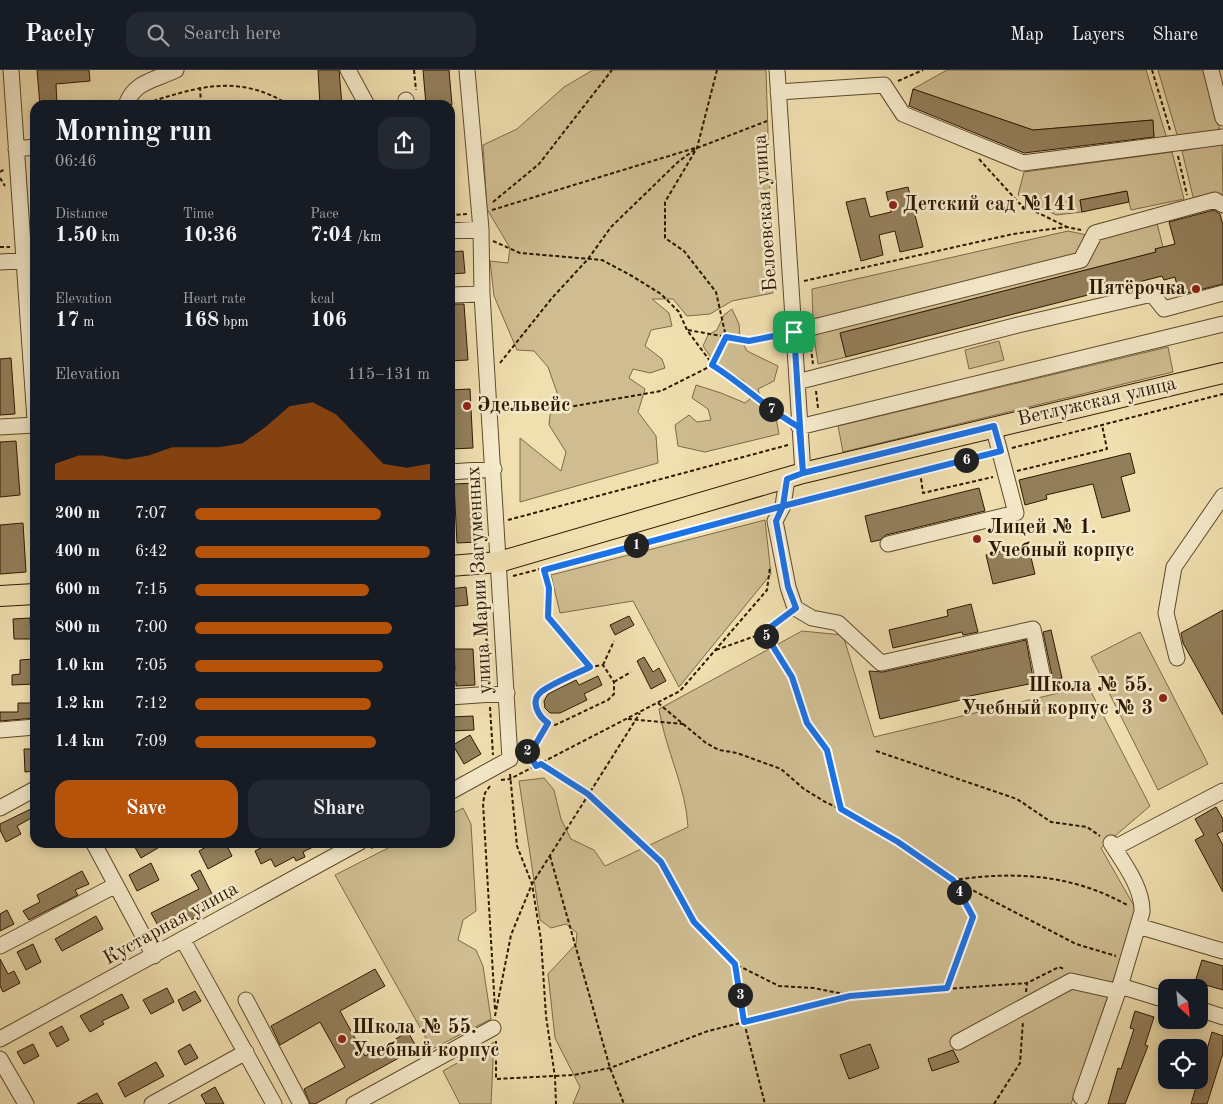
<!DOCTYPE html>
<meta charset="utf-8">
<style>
:root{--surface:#171b24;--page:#242831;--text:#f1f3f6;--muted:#9ea1a6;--line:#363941;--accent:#b45309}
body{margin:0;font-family:"Old Standard TT",serif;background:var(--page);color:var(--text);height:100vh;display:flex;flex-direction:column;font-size:19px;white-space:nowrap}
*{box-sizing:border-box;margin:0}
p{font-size:16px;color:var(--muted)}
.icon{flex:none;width:28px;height:28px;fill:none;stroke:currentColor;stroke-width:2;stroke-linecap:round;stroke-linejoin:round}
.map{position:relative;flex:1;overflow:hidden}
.drawer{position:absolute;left:30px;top:30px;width:425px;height:748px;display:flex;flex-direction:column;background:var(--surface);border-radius:15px;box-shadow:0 2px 12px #0003}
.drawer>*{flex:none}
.needle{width:32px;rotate:153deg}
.controls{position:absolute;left:1158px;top:909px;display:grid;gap:10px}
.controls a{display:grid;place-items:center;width:50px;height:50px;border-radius:10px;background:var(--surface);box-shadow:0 2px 12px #0003;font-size:25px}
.pin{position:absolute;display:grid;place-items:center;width:42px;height:42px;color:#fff;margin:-21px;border-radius:10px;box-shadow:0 2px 8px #0006}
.km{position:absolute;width:25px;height:25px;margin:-12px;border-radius:50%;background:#222;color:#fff;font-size:14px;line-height:25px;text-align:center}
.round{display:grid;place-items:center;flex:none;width:52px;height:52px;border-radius:15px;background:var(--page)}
.overview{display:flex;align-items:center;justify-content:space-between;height:85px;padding:0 25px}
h1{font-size:28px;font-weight:600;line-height:38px}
.metrics{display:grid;grid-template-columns:repeat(3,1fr);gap:8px;height:85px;padding:5px 25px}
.metrics div{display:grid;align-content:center}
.metrics b{font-size:21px;font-weight:600}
.metrics small{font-size:14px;font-weight:400}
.metrics p{font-size:14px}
.chart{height:140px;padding:10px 25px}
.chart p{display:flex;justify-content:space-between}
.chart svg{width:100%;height:90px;margin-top:5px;fill:var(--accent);opacity:.7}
.action{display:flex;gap:10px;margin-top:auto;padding:10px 25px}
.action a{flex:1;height:58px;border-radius:15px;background:var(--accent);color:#fff;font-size:20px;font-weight:600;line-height:58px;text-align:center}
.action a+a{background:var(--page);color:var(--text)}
ul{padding:0 25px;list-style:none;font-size:16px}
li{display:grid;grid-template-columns:80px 60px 1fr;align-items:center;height:38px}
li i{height:12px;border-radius:6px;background:var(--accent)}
header{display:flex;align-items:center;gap:30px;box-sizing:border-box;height:70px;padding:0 25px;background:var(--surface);border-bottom:1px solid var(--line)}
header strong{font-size:24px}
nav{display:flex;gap:28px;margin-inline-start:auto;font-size:18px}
.search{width:350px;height:45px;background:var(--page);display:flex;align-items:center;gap:12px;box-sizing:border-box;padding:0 18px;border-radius:15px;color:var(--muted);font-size:19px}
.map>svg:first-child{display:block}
</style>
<header>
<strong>Pacely</strong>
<div class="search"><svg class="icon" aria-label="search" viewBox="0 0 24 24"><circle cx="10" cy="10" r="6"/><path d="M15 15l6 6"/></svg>Search here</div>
<nav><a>Map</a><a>Layers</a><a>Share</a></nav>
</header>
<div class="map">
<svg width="1223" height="1034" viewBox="0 0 1223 1034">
<rect width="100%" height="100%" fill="#f0dfaf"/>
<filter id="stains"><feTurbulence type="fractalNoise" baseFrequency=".004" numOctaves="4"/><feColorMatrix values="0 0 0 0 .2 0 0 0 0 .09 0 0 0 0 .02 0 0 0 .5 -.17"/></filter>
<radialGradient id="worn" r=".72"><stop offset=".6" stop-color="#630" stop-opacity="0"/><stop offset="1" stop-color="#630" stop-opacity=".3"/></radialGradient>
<!-- green -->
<path fill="#cfbd91" stroke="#7e6a48" d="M593,0H766L773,223L732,231L710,244L687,246L673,229H652L669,243L672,256L651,260L645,276L662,289L665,298L650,303L633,299L629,308L645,319L638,342L656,366L658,393L520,432V368L561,401L566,382L549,355L550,345L560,331L548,297L534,281L517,280L494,226L490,191L508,193L510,178L487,139L483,75L517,59L564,17Z
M947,0H1146L1167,69L1155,74L1152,50L1033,60L913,19Z
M1158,0H1204L1220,61L1178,68Z
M1222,73L1223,125L1194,131L1182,81Z
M1172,82L1184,129L1131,140L1126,121L1080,130L1082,142L1056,145L1018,125L1024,102Z
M1157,153L1163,177L1155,179L1156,182L840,263L846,287L818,294L813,260L1081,193L1098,167Z
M1068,161L1087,165L1079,186L813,252L812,219Z
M732,239L739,254L740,268L747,281L778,296L774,311L758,319L763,337L775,343L779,364L705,382L678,376L675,355L689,345L697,352L711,350L708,339L692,328L696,315L721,323L745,333L750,329L744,311L714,292L703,276L708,265L717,260L724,245Z
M999,271L1004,290L969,299L965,280Z
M1168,277L1173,302L843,382L838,356Z
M765,450L771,504L679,617L633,531L560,543L551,505Z
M802,561L843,565L874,667L1088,616L1150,736L1101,778L1137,841L1071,1034H573L580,1017L555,968L548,904L576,874L577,863L566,854L551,858L540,850L519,711L544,708L554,720L561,749L571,769L594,780L605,796L688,757C686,717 665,679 659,639Z
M1140,562L1208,694L1158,720L1091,587Z
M463,738L471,754L476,841L463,850L458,870L476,880L483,896L491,949L432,979L335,805L398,773L450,772V745Z
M494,972L491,1034H460L443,1001Z"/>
<!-- building -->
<path fill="#937f5b" stroke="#2e1800" d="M37,0H89L90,11L56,14L57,35H40Z
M318,0H339L342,35H320Z
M423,0H449L452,35H426Z
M913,19L1033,60L1153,50L1154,67L1024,83L909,36Z
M908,117L923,177L900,182L895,161L879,165L883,185L861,191L846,132L865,128L870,147L891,142L886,122Z
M1127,121L1129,132L1082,142L1080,130Z
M1214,140L1220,144L1223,155V214L1179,225L1175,207L1164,210L1162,206L846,287L840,263L1156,182L1155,179L1175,174L1169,152Z
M463,181L465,203L450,204V182Z
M450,234H464L468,290L450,291Z
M11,288L15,344L0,345V289Z
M470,319L473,378L450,379V320Z
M16,371L20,425L0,427V372Z
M1130,383L1135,403L1121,407L1130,441L1102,448L1093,414L1046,425L1047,429L1025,435L1019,410Z
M476,413L478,472L457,473L454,414Z
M979,418L985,441L886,465L880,470L871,472L865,446Z
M23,453L26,502L0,504V455Z
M1028,475L1035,504L993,514L986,485Z
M466,517L468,535L450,537V519Z
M971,534L978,562L963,565L962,562L893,578L889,560L948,546L947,540Z
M1223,540V645L1183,573L1181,563Z
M629,546L634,555L615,565L610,555Z
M30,548L31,569H14L13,549Z
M1051,560L1062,608L1053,610L1043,562Z
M1026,570L1034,613L965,627V629L880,649L869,601L883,602Z
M454,579H473L475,615L456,616V612L450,613V601H455Z
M644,587L653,602L659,598L666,611L651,619L637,591Z
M34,589L35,614L12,615V605L20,604V590Z
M598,606L602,615L584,624L587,630L560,643H550L545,638L544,631L548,624L576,610L579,615Z
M18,633H35V648L0,651V642H18Z
M473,646L474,660L450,661V647Z
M470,665L481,684L464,694L453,675Z
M24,679H35V701L25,702Z
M35,737V746L17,756L21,764L6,772L0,760V754Z
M1216,737L1223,749V761L1217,764L1223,775V822L1195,770L1204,765L1195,749Z
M132,772H168L141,788Z
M215,772H225L232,786L208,799L199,781Z
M272,772H323L303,782L305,787L296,791L294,787L275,797L271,789L261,794L255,781Z
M151,793L159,810L137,821L129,805Z
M200,800L215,830L195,840L199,846L182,854L180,850L161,861L151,843L199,819L191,805Z
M82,801L89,814L75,820L78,825L29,850L23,841L40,832L37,825Z
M7,840L14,854L0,861V844Z
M96,846L103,859L62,881L55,869Z
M33,874L41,892L26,900L17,882Z
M0,889L8,904L14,901L20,913L3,922L0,916Z
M1202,890L1223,896V920L1195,912Z
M375,899L385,916L340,941L365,986L408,962L417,978L315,1034H310L304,1019L345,997L320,952L280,975L271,956Z
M167,918L174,932L151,944L143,930Z
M195,921L201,931L183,941L178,930Z
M122,924L129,938L102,951L104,954L90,962L80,946Z
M1135,941L1154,947L1145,975L1148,976L1125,1034H1108L1118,998L1121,999L1134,959L1130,958Z
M62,956L69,970L57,977L49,963Z
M1212,962L1223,966V983L1207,1034H1191Z
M33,974L39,986L24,994L17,982Z
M190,974L198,988L185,995L178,981Z
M870,974L879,998L849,1009L840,985Z
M953,980L959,992L932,1001L928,989Z
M156,992L164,1006L125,1027L118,1013Z
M215,1017L224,1034H206L201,1025Z
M97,1023L103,1034H77Z"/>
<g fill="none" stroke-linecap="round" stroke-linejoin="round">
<defs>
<path id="minor" d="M11,0L35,350
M348,0L367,35
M777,0L803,403
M1211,0L1223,48
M778,22L884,15L903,44L1023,93L1223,67
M406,30L407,35
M126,35C134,11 156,10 176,0
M16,79L35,77
M450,161L481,159
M0,192L35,190
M450,225L482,224
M794,262L1081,190L1095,163L1215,130L1223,135
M797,312L1018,255L1152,224L1164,239L1223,223
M0,357L35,355
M799,357L1223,254
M450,402L494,399
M787,409L783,436L775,451L788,517L795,538L812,548L838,553L881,593L1033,559L1044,613
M888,474L1016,443L993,356
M1177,588L1166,543L1174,497L1223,426
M450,627L507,623
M0,660L35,657
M450,722L510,689L482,224L481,159L467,0
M0,738L35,719
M93,772L154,886
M1114,778L1223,721
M1138,856L1223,881
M183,870L274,1034
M0,876L116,815
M1120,916L1166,930
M246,930L301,1034
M1199,939L1223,947
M0,969L360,772
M958,972L1071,911L1116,921L1120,916
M0,989L26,1034
M1081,1027L1120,916L1142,842C1143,818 1123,792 1111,773
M152,1034L246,982
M354,1034L493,958"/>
<path id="major" d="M450,496L499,492L803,403L1223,303
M0,526L35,524"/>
</defs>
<!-- minor casing -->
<use href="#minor" stroke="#5e4a2c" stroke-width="17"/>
<!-- major casing -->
<use href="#major" stroke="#2e1800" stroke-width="22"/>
<!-- path -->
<path stroke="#2e1800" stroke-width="2" stroke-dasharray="4 2.5" stroke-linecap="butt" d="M414,0L416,20
M1152,0L1170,60
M898,11L923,0
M200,17L201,35
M141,35C194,18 237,2 289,35
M1178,86L1187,125
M979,89L1020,134L1067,157
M0,102L5,99
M0,108L5,116
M493,132L539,94L612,0
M492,140L695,78
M450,145L468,144
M493,171L520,183L602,190L632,206L661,224L679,242L687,260L713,295L738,312L786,350
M0,177H10
M804,211L1013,164L1067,157L1081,160
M688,260L749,271L782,264
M810,271L813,294
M500,293L552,228L588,189L611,157L678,92L697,78L767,51
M816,321L818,338
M502,333L569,337L661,321L713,295L726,267L716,222L684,181L665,168V132L697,78L717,0
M1012,378L1223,324
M1017,401L1107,379L1102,355
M920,402L923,423L993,407
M796,433L988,384
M508,450L788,375
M513,506L765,441
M483,510L489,612
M764,563L786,545
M716,580L764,563L792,607L807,653L827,680L841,739
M603,595L614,571
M614,612L631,602
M658,633L706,673L719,680L737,683L781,699L804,719L827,733L855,745L953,810L1076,874L1116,886
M490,637L493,685
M628,649L683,654
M548,653L555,655L608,630L614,624V612L603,595L590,597
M876,681L1017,729L1051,752L1087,757L1100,766
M541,693L588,724L661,792L694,852L735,894L779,916L814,918L848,925
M536,696L527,680L533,677L548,653C539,647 530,632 540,623C548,615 579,603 590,597L548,547L549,517L544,499
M510,704L517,776L532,814L541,870L546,946L555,1007L556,1034
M501,710L510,709L680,621L767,520L770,497
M490,716L485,723L483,733L495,939
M371,778L382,772
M550,786L610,998L624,1034
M735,895L744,952L765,1034
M947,918L973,847L953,810C1016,801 1072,804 1129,836
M1026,922L1027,913
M495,946L511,865L532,814L640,643
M496,971V1009L574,1005L610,998L708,961L850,926L1027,913L1059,897L1064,899
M994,1034L1020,993L1023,951"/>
<!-- minor -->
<use href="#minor" stroke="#f5eacb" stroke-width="15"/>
<!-- major -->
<use href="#major" stroke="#f0dfaf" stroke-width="20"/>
</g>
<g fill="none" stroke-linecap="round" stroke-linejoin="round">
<defs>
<path id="route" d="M794,262L803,403L787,409L783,436L544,500L549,518L548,547L590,597C578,603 548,615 540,623C530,632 539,647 548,653L534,677L527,680L536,696L541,694L588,724L661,792L694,852L735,894L744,952L850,926L947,918L973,847L953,810L898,772L841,739L827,680L807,653L792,607L764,562L796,538L788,517L776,451L783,436L1001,381L994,356L803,403L799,357C768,340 743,314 712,295L726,267L749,271L794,262"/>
</defs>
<!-- route casing -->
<use href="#route" stroke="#fff" stroke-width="10"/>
<!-- route -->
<use href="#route" stroke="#1a73e8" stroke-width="6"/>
</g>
<!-- markers -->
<g fill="#8f2418" stroke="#f5eacb" stroke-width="2">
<circle cx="893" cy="135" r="5"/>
<circle cx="1196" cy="219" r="5"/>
<circle cx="467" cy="336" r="5"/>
<circle cx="977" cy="469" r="5"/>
<circle cx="1163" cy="628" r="5"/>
<circle cx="342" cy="969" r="5"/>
</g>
<g text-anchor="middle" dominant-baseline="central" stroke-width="5" stroke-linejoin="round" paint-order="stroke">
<!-- poi labels -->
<g font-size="20" font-weight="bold" fill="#2e1800" stroke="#f5eacb" text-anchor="start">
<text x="903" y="135">Детский сад №141</text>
<text x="1186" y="219" text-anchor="end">Пятёрочка</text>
<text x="477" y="336">Эдельвейс</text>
<text x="987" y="458">Лицей № 1.<tspan x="987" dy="23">Учебный корпус</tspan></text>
<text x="1153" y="616" text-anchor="end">Школа № 55.<tspan x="1153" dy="23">Учебный корпус № 3</tspan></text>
<text x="352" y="958">Школа № 55.<tspan x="352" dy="23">Учебный корпус</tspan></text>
</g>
<!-- street labels -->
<g font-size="20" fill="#2e1800" stroke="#f5eacb">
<text transform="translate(766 143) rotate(-94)">Белоевская улица</text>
<text transform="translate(1097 332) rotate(-13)">Ветлужская улица</text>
<text transform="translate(480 510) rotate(-93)">улица Марии Загуменных</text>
<text transform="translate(171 854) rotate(-29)">Кустарная улица</text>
</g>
</g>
<rect width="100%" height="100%" filter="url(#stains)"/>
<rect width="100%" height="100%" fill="url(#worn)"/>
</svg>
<div class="controls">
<a><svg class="needle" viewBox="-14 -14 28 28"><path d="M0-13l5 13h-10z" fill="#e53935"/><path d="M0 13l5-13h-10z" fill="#9ea1a6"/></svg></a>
<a><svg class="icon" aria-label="locate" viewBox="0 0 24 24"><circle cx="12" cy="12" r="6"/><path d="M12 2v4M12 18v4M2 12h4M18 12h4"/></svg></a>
</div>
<div class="pin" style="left:794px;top:262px;background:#1e9e55"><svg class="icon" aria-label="arrive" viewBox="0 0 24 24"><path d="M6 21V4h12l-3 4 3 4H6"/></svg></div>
<b class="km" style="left:636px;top:475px">1</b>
<b class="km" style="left:527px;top:681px">2</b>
<b class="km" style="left:740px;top:925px">3</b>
<b class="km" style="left:959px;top:822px">4</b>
<b class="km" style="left:766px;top:566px">5</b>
<b class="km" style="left:966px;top:390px">6</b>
<b class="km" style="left:771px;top:339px">7</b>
<section class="drawer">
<div class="overview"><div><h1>Morning run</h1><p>06:46</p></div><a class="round"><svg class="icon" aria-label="share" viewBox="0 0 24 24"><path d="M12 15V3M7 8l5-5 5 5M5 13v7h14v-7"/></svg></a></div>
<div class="metrics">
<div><p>Distance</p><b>1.50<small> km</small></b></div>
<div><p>Time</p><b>10:36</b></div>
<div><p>Pace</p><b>7:04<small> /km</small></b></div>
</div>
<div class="metrics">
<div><p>Elevation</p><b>17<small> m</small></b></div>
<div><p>Heart rate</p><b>168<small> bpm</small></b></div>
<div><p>kcal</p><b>106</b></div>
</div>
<div class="chart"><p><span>Elevation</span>115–131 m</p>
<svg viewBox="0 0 160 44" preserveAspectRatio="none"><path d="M0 44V36L10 32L20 32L30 34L40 32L50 28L60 28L70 28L80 26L90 18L100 8L110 6L120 12L130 24L140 36L150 38L160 36V44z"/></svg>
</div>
<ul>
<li><b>200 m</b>7:07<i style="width:79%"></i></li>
<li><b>400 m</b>6:42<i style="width:100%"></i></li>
<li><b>600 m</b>7:15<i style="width:74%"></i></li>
<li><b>800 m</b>7:00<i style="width:84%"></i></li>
<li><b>1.0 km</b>7:05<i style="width:80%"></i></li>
<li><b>1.2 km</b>7:12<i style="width:75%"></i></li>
<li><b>1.4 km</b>7:09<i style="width:77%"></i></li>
</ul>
<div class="action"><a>Save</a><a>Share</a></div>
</section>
</div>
